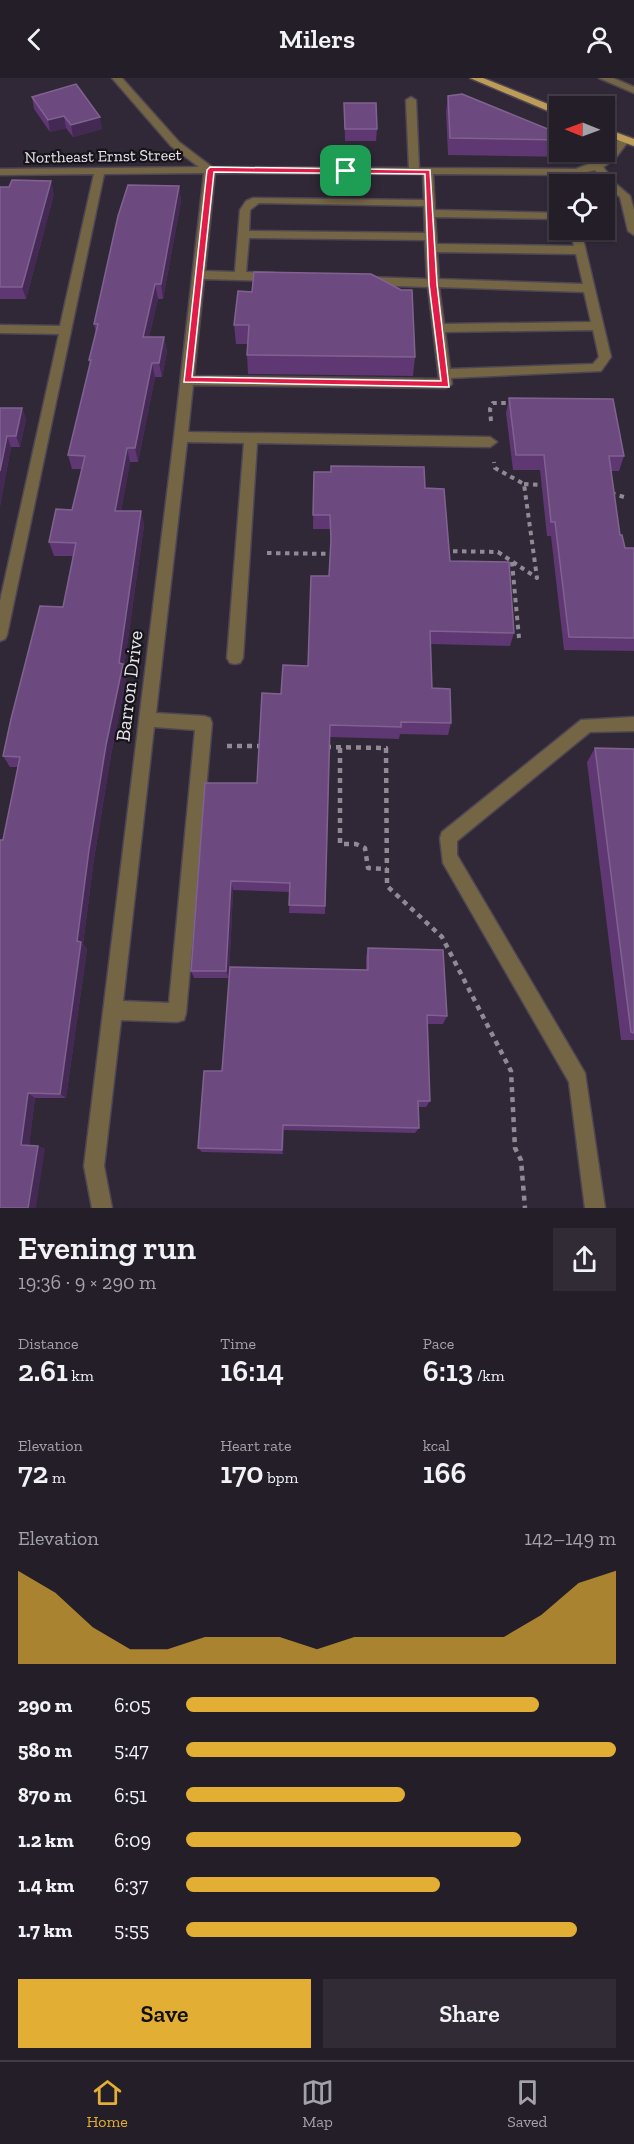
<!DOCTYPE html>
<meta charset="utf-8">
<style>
:root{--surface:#241e28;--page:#302b34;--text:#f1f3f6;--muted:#a3a2a8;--line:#413c45;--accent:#e2af34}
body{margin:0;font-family:"Zilla Slab",serif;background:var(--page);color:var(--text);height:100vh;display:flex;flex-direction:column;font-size:22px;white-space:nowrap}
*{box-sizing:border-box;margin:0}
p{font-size:20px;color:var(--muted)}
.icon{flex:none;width:33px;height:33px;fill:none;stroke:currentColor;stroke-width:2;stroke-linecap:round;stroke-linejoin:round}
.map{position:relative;height:1130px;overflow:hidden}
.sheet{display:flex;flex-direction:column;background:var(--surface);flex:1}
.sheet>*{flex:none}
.needle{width:39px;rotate:271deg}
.buttons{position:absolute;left:549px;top:18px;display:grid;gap:12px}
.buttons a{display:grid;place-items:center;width:66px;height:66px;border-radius:0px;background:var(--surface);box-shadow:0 2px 4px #0004,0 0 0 2px var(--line);font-size:30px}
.pin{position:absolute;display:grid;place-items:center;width:51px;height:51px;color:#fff;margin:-26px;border-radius:12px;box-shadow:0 3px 9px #0006}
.round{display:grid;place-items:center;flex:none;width:63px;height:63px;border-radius:0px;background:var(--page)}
.headline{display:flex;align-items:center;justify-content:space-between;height:102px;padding:0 18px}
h1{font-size:33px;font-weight:600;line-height:45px}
.stats{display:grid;grid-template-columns:repeat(3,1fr);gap:9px;height:102px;padding:6px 18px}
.stats div{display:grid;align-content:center}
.stats b{font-size:30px;font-weight:600}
.stats small{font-size:16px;font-weight:400}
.stats p{font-size:16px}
.chart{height:168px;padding:12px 18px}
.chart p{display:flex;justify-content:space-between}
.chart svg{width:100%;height:108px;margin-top:6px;fill:var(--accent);opacity:.7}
.button{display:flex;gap:12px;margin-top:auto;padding:12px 18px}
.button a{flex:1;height:69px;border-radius:0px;background:var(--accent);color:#111;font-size:24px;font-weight:600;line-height:69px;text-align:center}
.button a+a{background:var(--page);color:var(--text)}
ul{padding:0 18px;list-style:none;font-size:20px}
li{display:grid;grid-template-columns:96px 72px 1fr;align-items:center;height:45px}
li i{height:15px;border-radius:8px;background:var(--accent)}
header{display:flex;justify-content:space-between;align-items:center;height:78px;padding:0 18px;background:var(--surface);font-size:27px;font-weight:600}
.menu{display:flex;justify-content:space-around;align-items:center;height:84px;border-top:2px solid var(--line);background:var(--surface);font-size:16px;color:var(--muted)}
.menu a{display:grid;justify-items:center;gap:3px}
.menu .current{color:var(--accent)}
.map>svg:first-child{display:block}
</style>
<header><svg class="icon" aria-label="back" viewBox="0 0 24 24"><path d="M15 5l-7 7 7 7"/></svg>Milers<svg class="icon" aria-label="person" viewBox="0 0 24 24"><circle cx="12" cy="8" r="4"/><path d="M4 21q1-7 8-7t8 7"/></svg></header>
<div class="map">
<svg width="634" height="1130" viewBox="0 0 634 1130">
<rect width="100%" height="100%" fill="#302836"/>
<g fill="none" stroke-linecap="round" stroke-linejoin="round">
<defs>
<path id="minor" d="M112,0H122L179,64L212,89L409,90L406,22L411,19L416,22L419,90L576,91L601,81L621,59H629L630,61L614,82L603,89L616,106L630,118L634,132V157L628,153L620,119L608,110L595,92L576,97L433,96L435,132L560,135V141L435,139L437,166L574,168L570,152H581L611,279L601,293L451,300L452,306L446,310L193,307L188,354L490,359L497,364L490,369L257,365L243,580L240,585L235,586L230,585L227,580L244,365L187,364L156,635L204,638L210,640L212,645L186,935L184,942L177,944L121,942L104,1088L112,1130H92L84,1088L174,359L204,95L104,96L7,557L5,561L0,563V523L59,256L0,255V247L60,248L94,96L0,97V91L199,89L171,68ZM215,95L423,96L424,122L253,120L246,123L240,132L235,194L205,193ZM259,125L424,128L425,155L249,153L250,132ZM249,160L425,162L427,201L367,199L361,203L367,207L428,209L439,301L194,298L204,201L274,203L280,199L274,195L246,194ZM437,174L576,176L583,206L439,201ZM439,209L584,214L591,244L444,246ZM593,252L599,279L593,286L450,291L445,254ZM154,649L195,652L169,925L123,923Z
M599,0H613L634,9V15Z
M634,639V653L590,654L457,763V777L585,995L605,1130H585L569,1004L443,785L440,760L442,754L581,642Z"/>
<path id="major" d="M470,0H483L560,31V38Z
M604,50L634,61V68L604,57Z"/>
</defs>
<!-- minor casing -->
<use href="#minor" stroke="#4e4653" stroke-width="3"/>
<!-- major casing -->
<use href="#major" stroke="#4e4653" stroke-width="3"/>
<!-- path-far1 -->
<path stroke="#908a95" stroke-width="4" stroke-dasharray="4.5 4.5" stroke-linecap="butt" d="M491,343L490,331L493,325H512
M524,406L545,407
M611,415L624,419
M444,473L498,474L537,500L524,406L495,390L494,384
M267,475L334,476
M512,484L519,560"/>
<!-- path -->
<path stroke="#908a95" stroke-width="4.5" stroke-dasharray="5 5" stroke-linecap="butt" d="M227,668H261
M326,669L386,670L387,808L442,859L511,993L515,1070L521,1082L525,1130
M340,670V766H356L365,770L368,790L387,791"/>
<!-- minor -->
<use href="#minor" fill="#746545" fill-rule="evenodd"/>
<!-- major -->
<use href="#major" fill="#bd9c58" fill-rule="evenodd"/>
</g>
<!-- wall -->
<path fill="#5e3773" d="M448,18L560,56V74H572L571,79L448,77L446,34Z
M32,19L102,51L73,59L66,50L50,54L34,31Z
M344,25L377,51L376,63H345Z
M179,108L181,123L163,221H158L149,259H164L167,274L162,299H155L138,384H130L121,433H141L144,447L124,589L127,597L111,677L94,781L83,866L87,871L66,1020H35L29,1067L38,1068L45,1071L0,1130L3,762L18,689H10L3,678L63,529L73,478H54L49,464L72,432L82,391H72L68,377L90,286L89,282L96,254L94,246Z
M0,109L54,116L26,221H0Z
M238,213L415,279L413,298L248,296L247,277V266H236L234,247Z
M509,320L624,378L619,393H611L620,457L625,470H634V573L564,572L551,458H547L540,392H513L506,335Z
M0,330H22L26,341L20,369H11L0,428Z
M314,394L425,410L450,483L514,555L510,568L431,566L432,610L451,645L448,657L400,656L399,661L330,659L325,836L289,835L290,814L233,812L229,900H194L191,893L257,705L281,616L308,588L329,498L330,471V451H313Z
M595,670L634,671V962H621L587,684Z
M368,870L447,938L443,946H428L430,1023L426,1029H418L419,1050L415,1055L284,1052L283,1076L202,1074L198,1070L222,993L366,892V879Z"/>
<!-- shaded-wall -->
<path fill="#452955" d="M64,38L66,50L50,54L48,42Z
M100,39L102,51L73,59L71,47Z
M51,103L54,116L26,221L22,209Z
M179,108L181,123L163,221L161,206Z
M155,206L158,221L146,273L143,259Z
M164,259L167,274L162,299L159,285Z
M152,285L155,299L138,384L135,370Z
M22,330L26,341L20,369L16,358Z
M7,358L11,369L0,428V393Z
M127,370L130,384L119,446L115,433Z
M141,433L144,447L124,589L127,597L111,677L94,781L83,866L87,871L66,1020L60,1016L77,863L89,772L119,585Z
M231,803L233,812L229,900L226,893Z
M28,1015L35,1020L29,1070L21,1067Z
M283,1047L284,1052L283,1076L282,1072Z
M38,1068L45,1071L36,1130H28Z"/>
<!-- building -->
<path fill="#6c4a80" stroke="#806291" stroke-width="1.5" d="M76,6L100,39L71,47L64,38L48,42L32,19Z
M462,16L560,56V62L450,60L448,18Z
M344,25H376L377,51H345Z
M12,102L51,103L22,209H0V109H9Z
M128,107L179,108L161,206H155L143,259H164L159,285H152L135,370H127L115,433H141L119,585L123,586L106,667L89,772L77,863L81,864L60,1016L28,1015L21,1067L38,1068L28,1130H0V762H3L20,679L3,678L11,641L40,528L63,529L76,465L49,464L56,431L72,432L85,378L68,377L91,282H89L98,246H94L118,138Z
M254,194L371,196L401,212H412L415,279L247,277L249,247H234L238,213L252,214Z
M509,320L613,321L624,378H609L620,457H622L625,470H634V560L569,559L555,444H551L544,377H516Z
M0,330H22L16,358H7L0,393Z
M331,388L424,389L425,410L444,411L450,483L509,484L514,555L430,553L432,610L450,611L451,645L401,644V649L330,647L325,828L289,827L290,805L231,803L226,893H191L205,705H257L262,615L281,616L283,587L308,588L311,498H329L331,462L330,437H313L314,394H331Z
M595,670L634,671V955L631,954Z
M368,870L443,872L447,938L427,937L430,1023H418L419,1050L283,1047L282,1072L198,1070L204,993H222L230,889L368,892Z"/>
<!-- route -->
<path fill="#e11d48" stroke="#fff" stroke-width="1.5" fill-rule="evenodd" d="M210,89L430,92L437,206L449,309L184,304L207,92ZM214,94L425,96L429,206L441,303L192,299Z"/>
<g text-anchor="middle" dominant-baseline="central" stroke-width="4.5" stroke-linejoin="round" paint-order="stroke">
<!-- far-street labels -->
<g font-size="16" fill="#e9e4ed" stroke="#161319">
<text transform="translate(103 78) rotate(-1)">Northeast Ernst Street</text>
</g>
<!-- street labels -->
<g font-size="20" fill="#e9e4ed" stroke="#161319">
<text transform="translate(129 608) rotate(-83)">Barron Drive</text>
</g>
</g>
</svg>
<div class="buttons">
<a><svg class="needle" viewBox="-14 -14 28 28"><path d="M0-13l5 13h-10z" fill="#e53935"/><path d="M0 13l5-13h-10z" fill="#a3a2a8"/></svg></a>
<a><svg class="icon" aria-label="locate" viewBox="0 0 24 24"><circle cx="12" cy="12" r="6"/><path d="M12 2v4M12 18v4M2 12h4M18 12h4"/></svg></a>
</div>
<div class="pin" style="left:346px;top:93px;background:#1e9e55"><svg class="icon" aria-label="arrive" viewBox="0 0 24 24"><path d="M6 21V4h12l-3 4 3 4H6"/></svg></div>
</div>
<section class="sheet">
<div class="headline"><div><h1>Evening run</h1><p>19:36 · 9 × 290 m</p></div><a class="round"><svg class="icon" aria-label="share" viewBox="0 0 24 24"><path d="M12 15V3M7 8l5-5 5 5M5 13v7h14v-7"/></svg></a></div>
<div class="stats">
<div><p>Distance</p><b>2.61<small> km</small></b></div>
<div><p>Time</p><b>16:14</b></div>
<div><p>Pace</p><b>6:13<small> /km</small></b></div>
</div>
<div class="stats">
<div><p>Elevation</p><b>72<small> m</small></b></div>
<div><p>Heart rate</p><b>170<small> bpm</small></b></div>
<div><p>kcal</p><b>166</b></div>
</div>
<div class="chart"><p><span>Elevation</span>142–149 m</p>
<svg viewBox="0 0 160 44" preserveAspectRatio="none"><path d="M0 44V6L10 15L20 29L30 38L40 38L50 33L60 33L70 33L80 38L90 33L100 33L110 33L120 33L130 33L140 24L150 11L160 6V44z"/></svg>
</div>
<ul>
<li><b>290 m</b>6:05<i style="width:82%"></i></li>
<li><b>580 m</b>5:47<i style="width:100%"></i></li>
<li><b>870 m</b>6:51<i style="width:51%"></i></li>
<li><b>1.2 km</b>6:09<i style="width:78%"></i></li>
<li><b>1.4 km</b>6:37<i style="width:59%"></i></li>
<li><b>1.7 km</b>5:55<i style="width:91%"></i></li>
</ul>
<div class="button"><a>Save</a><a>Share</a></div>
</section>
<nav class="menu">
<a class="current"><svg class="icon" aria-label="home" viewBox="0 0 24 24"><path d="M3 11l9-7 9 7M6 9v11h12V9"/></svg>Home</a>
<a><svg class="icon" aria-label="map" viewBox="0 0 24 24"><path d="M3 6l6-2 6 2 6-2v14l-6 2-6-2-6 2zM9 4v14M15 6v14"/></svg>Map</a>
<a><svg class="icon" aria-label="saved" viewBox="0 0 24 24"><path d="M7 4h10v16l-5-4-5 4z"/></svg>Saved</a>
</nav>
